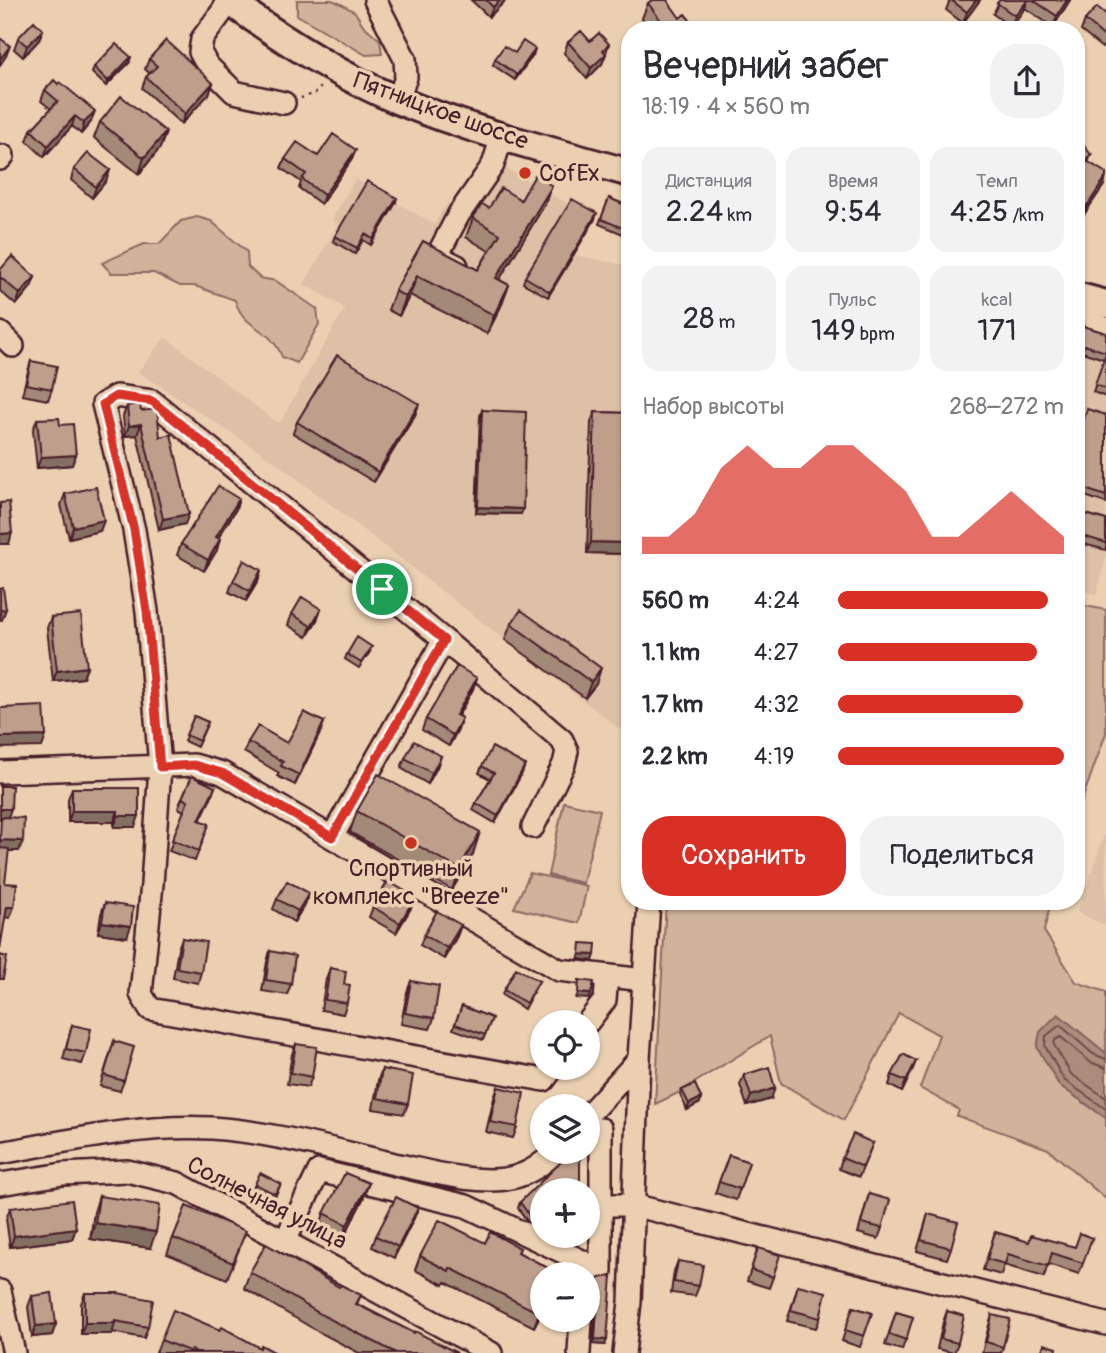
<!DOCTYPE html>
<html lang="ru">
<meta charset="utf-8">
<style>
:root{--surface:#fff;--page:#f2f2f3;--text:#2b2b33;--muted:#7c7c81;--accent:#d93025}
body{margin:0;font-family:Pangolin,sans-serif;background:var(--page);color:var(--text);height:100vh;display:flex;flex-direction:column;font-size:26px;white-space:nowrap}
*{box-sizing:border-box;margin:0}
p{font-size:23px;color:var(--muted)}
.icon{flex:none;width:38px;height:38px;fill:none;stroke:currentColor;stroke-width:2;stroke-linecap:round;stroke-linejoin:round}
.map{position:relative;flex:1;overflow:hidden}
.side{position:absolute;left:621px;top:21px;width:464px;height:889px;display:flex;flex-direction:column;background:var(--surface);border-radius:28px;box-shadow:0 2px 5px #0004}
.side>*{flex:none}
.tools{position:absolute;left:530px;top:1010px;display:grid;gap:14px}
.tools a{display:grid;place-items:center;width:70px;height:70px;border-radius:50%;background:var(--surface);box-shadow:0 2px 5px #0004;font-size:35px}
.pin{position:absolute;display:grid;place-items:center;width:60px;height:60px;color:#fff;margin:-30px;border:4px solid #fff;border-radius:50%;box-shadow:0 2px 7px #0007}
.round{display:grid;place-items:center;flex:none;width:74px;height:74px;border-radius:28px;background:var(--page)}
.headline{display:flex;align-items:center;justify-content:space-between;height:119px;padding:0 21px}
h1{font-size:38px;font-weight:600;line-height:52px}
.figures{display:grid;grid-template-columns:repeat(3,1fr);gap:10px;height:119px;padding:7px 21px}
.figures div{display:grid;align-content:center;border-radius:18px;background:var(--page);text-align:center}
.figures b{font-size:30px;font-weight:600}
.figures small{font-size:19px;font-weight:400}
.figures p{font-size:19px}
.chart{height:196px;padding:14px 21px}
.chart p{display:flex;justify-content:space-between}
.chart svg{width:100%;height:126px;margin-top:7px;fill:var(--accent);opacity:.7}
.button{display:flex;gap:14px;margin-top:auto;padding:14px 21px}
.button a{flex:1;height:80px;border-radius:28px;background:var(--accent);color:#fff;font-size:28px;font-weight:600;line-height:80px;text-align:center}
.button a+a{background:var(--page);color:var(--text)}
ul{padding:0 21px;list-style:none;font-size:23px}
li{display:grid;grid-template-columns:112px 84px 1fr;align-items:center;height:52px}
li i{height:18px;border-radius:9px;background:var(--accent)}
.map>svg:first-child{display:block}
</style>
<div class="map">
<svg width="1106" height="1353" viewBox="0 0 1106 1353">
<rect width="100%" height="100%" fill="#ead0b1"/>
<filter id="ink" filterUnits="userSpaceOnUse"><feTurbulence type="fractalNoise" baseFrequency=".0143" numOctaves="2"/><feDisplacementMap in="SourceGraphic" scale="14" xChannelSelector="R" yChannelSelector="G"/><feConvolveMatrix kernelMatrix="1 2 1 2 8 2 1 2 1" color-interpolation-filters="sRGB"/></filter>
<g filter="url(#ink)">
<!-- built -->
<path fill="#dcc1a6" d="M502,166L595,219L574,255L630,266V737L277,463L138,372L165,337L279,424L345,308L304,284L338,225L332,219L355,179L434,224L446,205L458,195L475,205Z
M1076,324L1106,334V556L1097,595L1076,589Z
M1106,830V926L1077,912Z"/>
<!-- green -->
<path fill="#cfb49b" stroke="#8c6a63" stroke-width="2" d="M297,0H332L341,4L355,12L363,25L380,40L382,54L366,55L297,15Z
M197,217L211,221L247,252L248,267L260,278L276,281L317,309L319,324L297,363L282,357C271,326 244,331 235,300L195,286H180L154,273H111L102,263L144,244H159L181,221Z
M1076,604L1106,610V733L1076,817Z
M564,802L600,810L583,883L548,875Z
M530,873L587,886L579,923L514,908Z
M666,901H1051L1044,931L1076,982L1106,992V1053L1098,1049L1059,1085L1106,1118V1199L1048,1149L957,1116L959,1110L920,1088L939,1035L899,1013L844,1120L781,1083L770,1036L676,1094L655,1104Z"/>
<!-- water -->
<path fill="#ad8c7e" stroke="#85605d" stroke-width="2" d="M1058,1014L1106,1053V1118L1059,1085L1037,1047L1040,1032Z"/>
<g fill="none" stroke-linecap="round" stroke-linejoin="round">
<!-- shore -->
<path stroke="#724b4c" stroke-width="2" d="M1106,1059L1093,1054L1060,1025L1046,1036L1045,1046L1064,1080L1106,1109
M1106,1068L1090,1062L1061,1037L1055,1040L1054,1045L1071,1074L1106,1098"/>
<defs>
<path id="minor" d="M375,0L405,59L406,77L398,100
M230,1L202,39L200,52L207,65L234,92L284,103
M0,159L3,156
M457,266L437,256L459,214L493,165L502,136
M1076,319L1106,328
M0,333L13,346
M444,640L562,740L567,751L564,764L533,827
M0,772L194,765L222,773L559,970L644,980
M332,837L444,640L152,401L116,396L103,404L134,530L147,611L160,767L152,884L141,994L150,1009L544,1080L553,1068
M588,1022L605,1000L607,976
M588,1115L639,1059
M0,1153C69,1141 141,1124 211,1128C275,1132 337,1151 399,1165C432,1172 482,1186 515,1177C530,1173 544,1163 555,1152
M0,1184L63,1174L127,1171L177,1183L491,1353
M601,1205V1129
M285,1241L319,1171L466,1206L584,1262V1274
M601,1271V1205H633L1106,1324
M0,1291L14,1353
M579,1353L581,1320
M624,1353L630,1302L639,1059L649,901"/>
<path id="major" d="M228,0C281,39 336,74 397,100C472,131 552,151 630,173
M1076,296L1106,304"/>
</defs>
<!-- minor casing -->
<use href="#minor" stroke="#4a1f2b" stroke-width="26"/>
<!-- major casing -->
<use href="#major" stroke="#4a1f2b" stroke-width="32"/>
<!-- path -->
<path stroke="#4a1f2b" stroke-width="2.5" stroke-dasharray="2 5" stroke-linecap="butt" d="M301,98L315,93L322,86"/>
<!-- minor -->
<use href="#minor" stroke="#ead0b1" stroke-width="21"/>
<!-- major -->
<use href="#major" stroke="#ead0b1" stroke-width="26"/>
</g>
<!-- wall -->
<path fill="#a38978" stroke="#4a1f2b" stroke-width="2" d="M471,0H506L489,17Z
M950,0H980L963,23L946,10Z
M1000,0H1070L1053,27L1025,8L1011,27L993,14Z
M648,3L680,18L698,30H651L642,18Z
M1106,14V44L1102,48L1081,31L1085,20Z
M18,38L39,40L23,57L14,49Z
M590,41L606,54L602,64L587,79L564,53L568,42Z
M515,53L533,55L515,80L493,65L495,59Z
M149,59L213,83L209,94L181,124L142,88L146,77L150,74L145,69Z
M129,63L106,86L92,73L94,67Z
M58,84L91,122L81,134L72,126L44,157L27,141L31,130L51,109L41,101L45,90Z
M100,122L166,132L160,148L139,174L94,138Z
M1076,151L1089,160L1088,161L1104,185L1083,216L1076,212V178L1087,161L1079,168L1076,164Z
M318,156L352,159L321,204L299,188L301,182L281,168L285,159Z
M74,169L110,170L106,181L92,198L71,180Z
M609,198L630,207V237L599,224Z
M521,200L545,204L499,280L509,285L502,304L487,334L410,295L399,316L388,310L395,291L423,241L478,270L489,251L466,237L473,218L489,208Z
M395,204L371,245L363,240L355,254L333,241L335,236Z
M595,219L548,297L523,283L525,277Z
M0,270L35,277L31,287L16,305L0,291Z
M1076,324L1106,333V397L1093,392L1104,359L1082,352Z
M31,361L52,389L48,400L22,395L28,371Z
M419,404L415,415L374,482L293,433L297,422Z
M127,406L141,411L185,524L159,530L137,435L125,436L123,416Z
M482,410L521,514L476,513L480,416Z
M595,412L630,413V546L627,554L587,553L591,422Z
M1106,415V503L1076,493V442Z
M37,419L60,425L72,465L37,468L33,430Z
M65,494L104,520L100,531L69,538L61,505Z
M236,509L218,538L217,550L204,571L177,555L181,544Z
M1076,511L1106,520V550L1076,542Z
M261,570L258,581L246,601L229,592L233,581Z
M292,614L317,620L307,637L288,625Z
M51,617L87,667L83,678L53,681L47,628Z
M511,624L596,684L585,698L505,640Z
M370,652L359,668L345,659L347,654Z
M473,689L458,716V729L449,746L422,730L426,719Z
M194,716L208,722L197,747L184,741Z
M324,722L320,733L295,785L277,776L279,773L244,752L248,742L287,743Z
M441,756L437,767L428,784L401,768L405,758Z
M525,765L522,773L495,823L473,810L476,803L490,779L479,773L482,766Z
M215,787L200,820L209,824L195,861L169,851L184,811L178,808L182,798Z
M72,788H139L135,827H114V822H68V799Z
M357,811L473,854L452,890L350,832Z
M415,897L411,908L396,933L369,917L373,907Z
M277,899L305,904L294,922L273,909Z
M105,903L127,937L98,933L101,914Z
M461,925L457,936L444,959L420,945L424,935Z
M182,938L201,972L198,983L173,978L178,949Z
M270,951L291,984L287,995L262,991L267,962Z
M330,968L344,984L347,1003L343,1014L321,1010L326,979Z
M411,981L434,1018L430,1029L401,1024L407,992Z
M539,981L524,1009L502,995L504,990Z
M462,1006L492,1018L483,1040L453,1029Z
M72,1025L86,1053L82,1064L63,1059Z
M114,1041L124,1081L120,1091L100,1086Z
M296,1044L312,1077L308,1087L287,1084L292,1054Z
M916,1061L902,1092L889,1085L892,1075Z
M382,1069L408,1104L404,1114L373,1109L378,1080Z
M744,1075L771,1099L747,1106L740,1085Z
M498,1087L517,1127L513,1138L486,1132L494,1098Z
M682,1090L701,1098L700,1103L687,1110L680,1095Z
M873,1143L859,1177L839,1169L842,1158Z
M729,1155L749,1162L736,1200L715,1193Z
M255,1184H281L271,1205L251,1194Z
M542,1190V1228L527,1221L518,1208L520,1202Z
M869,1194L882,1228L878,1239L858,1233Z
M99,1196L150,1248L90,1239L94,1212Z
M363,1199L342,1241L319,1229L324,1213Z
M10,1208L76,1228L72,1239L10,1247L6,1219Z
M418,1208L414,1218L394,1258L372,1247L376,1236Z
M928,1214L951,1248L947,1259L917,1251Z
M995,1232L1028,1242L1075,1247L1092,1238L1079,1274L1048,1264L1044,1277L1004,1265L1001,1275L983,1270Z
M173,1238L240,1247L227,1279L167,1254Z
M485,1243L520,1248L518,1252L542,1274V1311L534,1327L445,1282L444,1285L415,1270L420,1256Z
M758,1248L773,1277L769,1288L747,1281Z
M678,1261L699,1286L695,1296L671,1293L674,1271Z
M250,1272L339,1287L361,1295L357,1304L414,1333L457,1353H359L319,1332L244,1288Z
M599,1278L605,1345L593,1344L597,1283Z
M798,1285L820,1318L816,1328L787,1321Z
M85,1293L148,1327L144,1338L112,1332V1334H81V1304Z
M32,1296L56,1324L52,1335L32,1337L28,1307Z
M853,1307L872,1313L860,1347L842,1341Z
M947,1311L958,1343L954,1353L937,1349L943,1322Z
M896,1312L913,1317L902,1350L885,1345Z
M992,1315L1003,1347L1001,1353H982L989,1325Z
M161,1340L260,1348L276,1353H156Z"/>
<!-- shaded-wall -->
<path fill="#846f62" stroke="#4a1f2b" stroke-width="2" d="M500,0H506L489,17L493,7Z
M976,0H980L963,23L967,12Z
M1028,0L1025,8L1011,27L1015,16Z
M1067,0H1070L1053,27L1057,16Z
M43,30L39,40L23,57L27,46Z
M609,44L602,64L587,79L591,68L603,50Z
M10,46L6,56L0,65V59Z
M535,49L533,55L515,80L517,75Z
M131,57L129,63L106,86L108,81Z
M213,83L209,94L181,124L185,114Z
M95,111L91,122L81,134L84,123Z
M75,116L72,126L44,157L48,146Z
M166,132L160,148L139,174L144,158Z
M356,150L352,159L321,204L324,195Z
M1091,155L1089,160L1079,168L1081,162Z
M110,170L106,181L92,198L96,187Z
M1106,177L1104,185L1083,216L1087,206Z
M552,186L545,204L489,297L496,278Z
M397,198L395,204L371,245L373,239Z
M597,213L595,219L548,297L550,292Z
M417,276L410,295L399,316L406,297Z
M35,277L31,287L16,305L20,294Z
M509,285L502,304L487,334L494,315Z
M419,404L415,415L374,482L378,472Z
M141,424L137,435L125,436L129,426Z
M76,455L72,465L37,468L41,457Z
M239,499L236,509L213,547L216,537Z
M478,507L523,509L521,514L476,513Z
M189,514L185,524L159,530L163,519Z
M104,520L100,531L69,538L73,527Z
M12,533L9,544H0V534Z
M220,539L217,550L204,571L208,560Z
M591,542L630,543V546L627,554L587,553Z
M261,570L258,581L246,601L250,591Z
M6,609L2,620H0V610Z
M321,609L317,620L307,637L311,626Z
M87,667L83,678L53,681L57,671Z
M601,668L596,684L585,698L591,682Z
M477,678L473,689L452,726L456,715Z
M462,718L458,729L449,746L453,735Z
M324,722L320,733L295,785L299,775Z
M46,736L42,747L0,748V737Z
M441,756L437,767L428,784L432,773Z
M525,765L522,773L495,823L498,816Z
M215,787L211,798L195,831L199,820Z
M0,809H11L7,820L1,817L0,820Z
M72,811H118L114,822H68Z
M118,816H139L135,827H114Z
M480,832L473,854L452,890L459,869Z
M0,840L23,841L19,851H0Z
M309,893L305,904L294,922L298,911Z
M415,897L411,908L396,933L400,923Z
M7,907H14L10,918L3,917Z
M102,922L131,926L127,937L98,933Z
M461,925L457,936L444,959L447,948Z
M580,954L595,955L593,961L578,959Z
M578,993L591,994L589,999L576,998Z
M916,1061L912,1071L902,1092L906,1081Z
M775,1088L771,1099L747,1106L751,1096Z
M701,1098L700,1103L687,1110L689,1104Z
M369,1183L363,1199L342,1241L347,1225Z
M418,1208L414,1218L394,1258L398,1247Z
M95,1223L156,1232L150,1248L90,1239Z
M76,1228L72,1239L10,1247L14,1236Z
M542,1306V1311L534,1327L539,1313Z
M85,1323H115L112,1334H81Z
M56,1324L52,1335L32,1337L36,1326Z
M595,1339L607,1340L605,1345L593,1344Z"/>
<!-- building -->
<path fill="#bd9f8c" stroke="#4a1f2b" stroke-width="2" d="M486,0H500L493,7Z
M652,0H667L680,18L685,14L698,30H666L667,29L648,3Z
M951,0H976L967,12Z
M1000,0H1028L1015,16L997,3Z
M1033,0H1067L1057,16Z
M1097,7L1106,14V38L1085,20Z
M34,21L43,30L27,46L18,38Z
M581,31L590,41L599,33L609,44L603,50L606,54L591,68L568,42Z
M0,38L10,46L0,59Z
M166,40L213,83L185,114L146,77L157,66L149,59Z
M523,41L535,49L517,75L495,59L504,46L515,53Z
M116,44L131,57L108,81L94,67Z
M54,80L58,84L60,82L95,111L84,123L75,116L48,146L31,130L58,101L45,90Z
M121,96L166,132L144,158L100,122Z
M333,134L356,150L324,195L302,179L306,174L285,159L297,142L318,156Z
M1084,145L1091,155L1081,162L1076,156V151Z
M88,153L110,170L96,187L74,169Z
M1087,161L1106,173V177L1087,206L1076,198V178Z
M535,175L552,186L496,278L509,285L494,315L417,276L406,297L395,291L423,241L478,270L500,234L473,218L482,204L489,208L501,188L521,200Z
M367,181L397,198L373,239L365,234L357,248L335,236Z
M609,198L630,207V231L601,219Z
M572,199L597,213L550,292L525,277Z
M12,256L35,277L20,294L0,277V270Z
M1076,324L1106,333V352L1084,345L1076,374Z
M1106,353V389L1095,385Z
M337,355L419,404L378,472L297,422Z
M31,361L57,366L52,389L26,384Z
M140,404L141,411L157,409L160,437L171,434L189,514L163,519L141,424L129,426L127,406Z
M1087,409L1106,415V496L1076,486V443Z
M482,410L526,412L523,509L478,507Z
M595,412L630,413V543L591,542Z
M59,418L60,425L73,424L76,455L41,457L37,419Z
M218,486L239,499L216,537L220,539L208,560L181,544Z
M96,487L104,520L73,527L65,494Z
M9,502L12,533L0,534V503Z
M1076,511L1106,520V543L1076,534Z
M244,560L261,570L250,591L233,581Z
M3,588L6,609L0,610V589Z
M302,597L321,609L311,626L292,614Z
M521,610L601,668L591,682L511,624Z
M81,614L87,667L57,671L51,617Z
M357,637L372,647L361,663L347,654Z
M457,666L477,678L456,715L462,718L453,735L426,719Z
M44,706L46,736L0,737V708Z
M304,712L324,722L299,775L281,766L283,762L248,742L258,726L287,743Z
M194,716L208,722L199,741L186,735Z
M414,741L441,756L432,773L405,758Z
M492,747L525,765L498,816L476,803L494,773L482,766Z
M378,774L480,832L459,869L357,811Z
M192,776L215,787L199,820L209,824L199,851L172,840L188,801L182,798Z
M0,786H12L11,809H0Z
M72,788H139V816H118V811H72Z
M1,817L24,818L23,841L0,840Z
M0,848L9,849L5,883L17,884L14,907H7L0,949Z
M287,881L309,893L298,911L277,899Z
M388,881L415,897L400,923L373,907Z
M105,903L133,907L131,926L102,922Z
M437,911L461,925L447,948L424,935Z
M182,938L206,942L201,972L177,968Z
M581,943L596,944L595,955L580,954Z
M270,951L295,956L291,984L266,980Z
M0,955L7,957L3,979H0Z
M330,968L346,971L344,984L350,985L347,1003L325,1000Z
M516,968L539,981L526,1003L504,990Z
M579,980L594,982L591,994L578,993Z
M411,981L439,986L434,1018L405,1013Z
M462,1006L492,1018L485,1035L455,1024Z
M72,1025L91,1029L86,1053L66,1049Z
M114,1041L134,1047L124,1081L104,1075Z
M296,1044L317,1047L312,1077L291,1073Z
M903,1054L916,1061L906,1081L892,1075Z
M769,1067L775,1088L751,1096L744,1075Z
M382,1069L413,1075L408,1104L377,1098Z
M695,1084L701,1098L689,1104L682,1090Z
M498,1087L524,1093L517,1127L490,1122Z
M853,1134L873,1143L863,1167L842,1158Z
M569,1154L580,1159V1190H542V1221L529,1215L520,1202Z
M729,1155L749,1162L740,1189L719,1182Z
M260,1173L281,1184L275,1194L255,1184Z
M345,1173L369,1183L347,1225L324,1213Z
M869,1194L890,1200L882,1228L861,1223Z
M99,1196L160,1205L156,1232L95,1223Z
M396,1197L418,1208L398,1247L376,1236Z
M72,1200L76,1228L14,1236L10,1208Z
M186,1206L246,1231L233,1263L173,1238Z
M928,1214L958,1222L951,1248L921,1240Z
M439,1220L485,1243L490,1232L520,1248L518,1252L550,1269L547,1274H542V1306L539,1313L450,1268L449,1271L420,1256Z
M995,1232L1029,1242L1031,1235L1075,1247L1080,1233L1092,1238L1083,1263L1052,1253L1048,1266L1008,1254L1005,1264L987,1259Z
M266,1244L339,1287L341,1285L361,1295L356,1304L414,1333L415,1331L457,1353H396L324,1316L250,1272Z
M758,1248L780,1255L773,1277L751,1270Z
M678,1261L703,1265L699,1286L674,1282Z
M612,1276L607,1340L595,1339L599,1278Z
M798,1285L826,1292L820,1318L791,1310Z
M52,1293L56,1324L36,1326L32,1296Z
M85,1293H118L153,1300L148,1327L115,1321V1323H85Z
M853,1307L872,1313L864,1336L845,1330Z
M173,1310L220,1330L222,1327L260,1348L261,1345L276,1353H196L192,1350L191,1352L161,1340Z
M947,1311L964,1316L958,1343L941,1339Z
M896,1312L913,1317L906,1340L889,1334Z
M992,1315L1010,1319L1003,1347L986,1342Z
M1044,1344L1057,1348L1056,1353H1041Z"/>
</g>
<g fill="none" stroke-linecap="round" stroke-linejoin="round" filter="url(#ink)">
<defs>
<path id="route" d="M116,396L152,401L444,640L332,837L222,773L194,765L160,767L147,611L134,530L103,404Z"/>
</defs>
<!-- route casing -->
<use href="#route" stroke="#fff" stroke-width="14"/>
<!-- route -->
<use href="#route" stroke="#d93025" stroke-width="9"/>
</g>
<!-- markers -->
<g fill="#c8321e" stroke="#ead0b1" stroke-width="2.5">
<circle cx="525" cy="173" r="7"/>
<circle cx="411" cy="843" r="7"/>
</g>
<g text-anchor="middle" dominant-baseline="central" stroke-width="7" stroke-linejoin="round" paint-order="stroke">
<!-- street labels -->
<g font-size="24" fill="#4a1f2b" stroke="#ead0b1">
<text transform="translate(441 111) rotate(20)">Пятницкое шоссе</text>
<text transform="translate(267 1203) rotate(27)">Солнечная улица</text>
</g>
<!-- poi labels -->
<g font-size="24" fill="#4a1f2b" stroke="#ead0b1" text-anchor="start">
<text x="539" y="173">CofEx</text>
<text x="411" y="868" text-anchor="middle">Спортивный<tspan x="411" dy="28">комплекс "Breeze"</tspan></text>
</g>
</g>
</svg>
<div class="tools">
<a><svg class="icon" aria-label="locate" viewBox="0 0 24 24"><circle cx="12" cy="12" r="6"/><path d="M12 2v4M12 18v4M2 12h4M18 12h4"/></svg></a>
<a><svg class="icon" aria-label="layers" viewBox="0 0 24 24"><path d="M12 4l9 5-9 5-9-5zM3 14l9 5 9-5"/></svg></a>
<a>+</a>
<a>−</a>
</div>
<div class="pin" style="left:382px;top:589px;background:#1e9e55"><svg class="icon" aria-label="arrive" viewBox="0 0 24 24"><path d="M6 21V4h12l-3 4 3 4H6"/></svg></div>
<section class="side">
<div class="headline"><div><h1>Вечерний забег</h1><p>18:19 · 4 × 560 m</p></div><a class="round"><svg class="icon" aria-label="share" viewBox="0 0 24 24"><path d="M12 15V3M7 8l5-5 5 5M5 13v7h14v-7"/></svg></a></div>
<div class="figures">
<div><p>Дистанция</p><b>2.24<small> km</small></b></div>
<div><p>Время</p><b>9:54</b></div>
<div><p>Темп</p><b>4:25<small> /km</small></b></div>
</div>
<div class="figures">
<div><b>28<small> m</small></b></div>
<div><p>Пульс</p><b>149<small> bpm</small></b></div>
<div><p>kcal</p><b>171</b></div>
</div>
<div class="chart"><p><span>Набор высоты</span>268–272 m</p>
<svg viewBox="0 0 160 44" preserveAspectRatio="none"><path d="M0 44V38L10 38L20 30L30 14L40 6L50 14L60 14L70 6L80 6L90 14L100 22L110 38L120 38L130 30L140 22L150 30L160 38V44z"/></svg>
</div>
<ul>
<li><b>560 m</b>4:24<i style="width:93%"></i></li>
<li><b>1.1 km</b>4:27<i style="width:88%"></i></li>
<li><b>1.7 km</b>4:32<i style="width:82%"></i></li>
<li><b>2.2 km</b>4:19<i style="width:100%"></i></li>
</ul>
<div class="button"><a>Сохранить</a><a>Поделиться</a></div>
</section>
</div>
